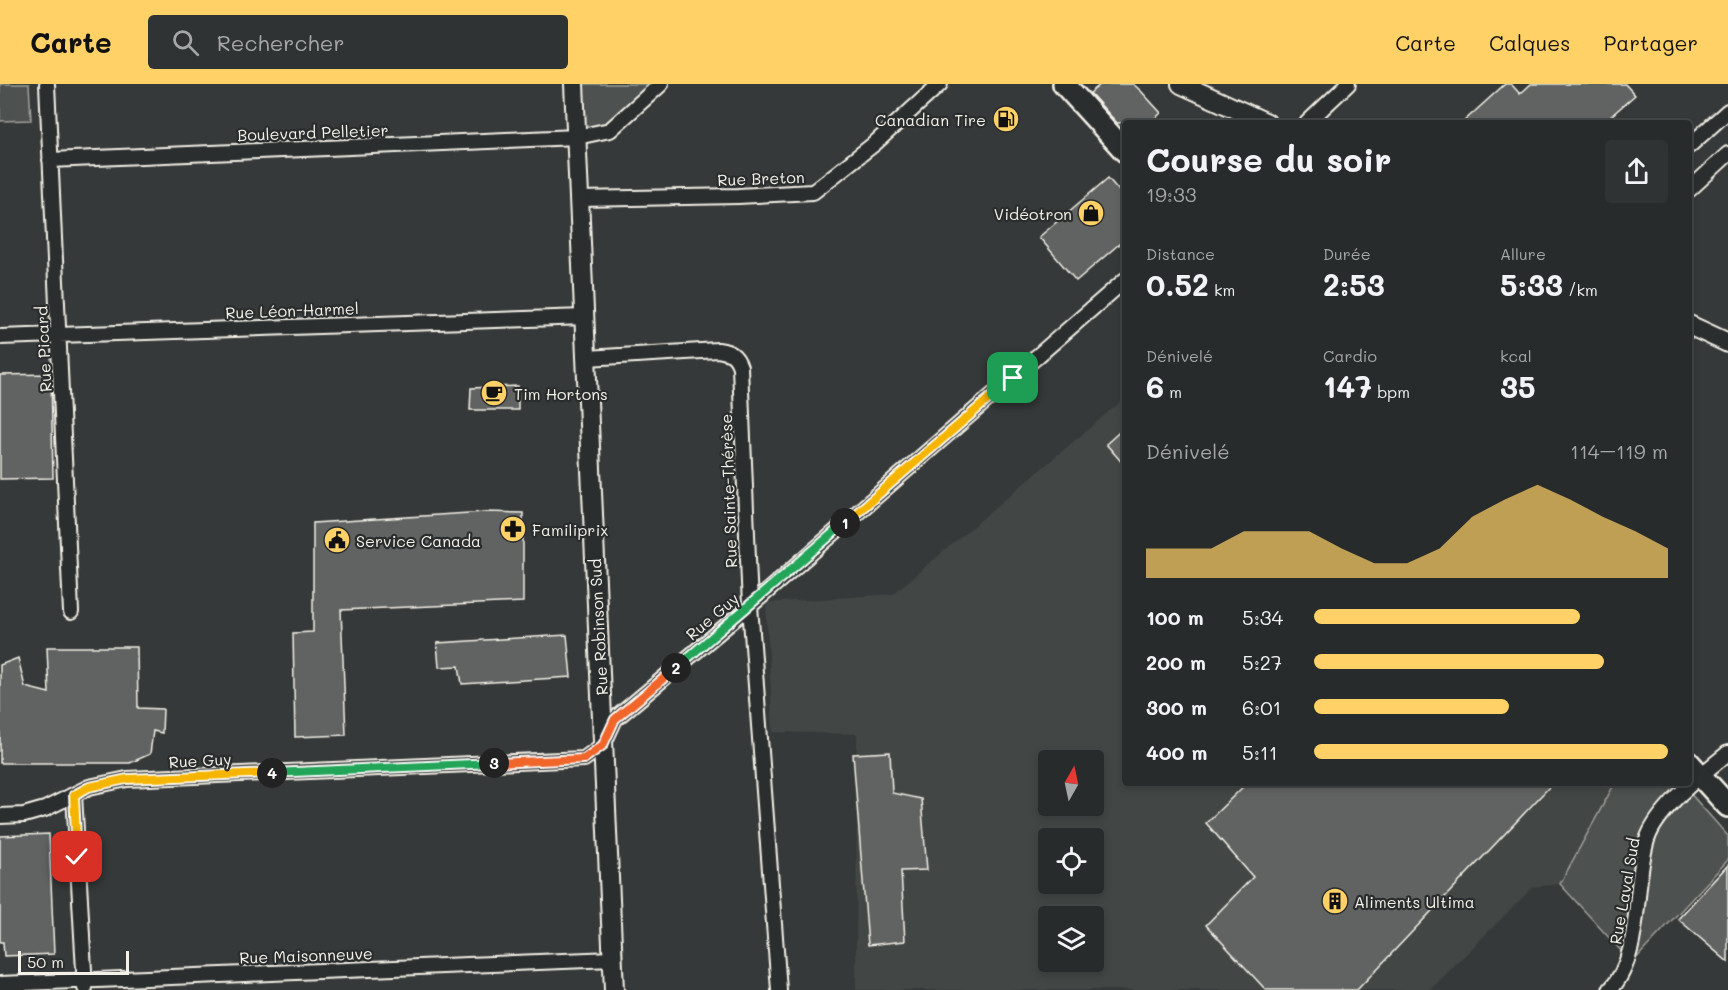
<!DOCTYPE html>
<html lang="fr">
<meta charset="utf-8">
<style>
:root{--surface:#282b2b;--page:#303333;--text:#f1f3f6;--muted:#a5a7a9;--line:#444747;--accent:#ffd166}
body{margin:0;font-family:Mali,sans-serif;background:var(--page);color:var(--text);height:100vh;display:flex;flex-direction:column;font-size:22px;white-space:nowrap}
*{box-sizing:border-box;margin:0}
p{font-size:20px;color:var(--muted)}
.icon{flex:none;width:33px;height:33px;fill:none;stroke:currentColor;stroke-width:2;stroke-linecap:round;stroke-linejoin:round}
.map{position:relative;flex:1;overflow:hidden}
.sheet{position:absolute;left:1122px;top:36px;width:570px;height:666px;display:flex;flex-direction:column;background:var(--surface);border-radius:6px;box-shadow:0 3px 9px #0003,0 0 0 2px var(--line)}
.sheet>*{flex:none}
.needle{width:39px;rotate:9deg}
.controls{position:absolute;left:1038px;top:666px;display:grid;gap:12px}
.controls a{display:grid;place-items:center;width:66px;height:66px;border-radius:6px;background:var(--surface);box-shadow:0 3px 9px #0003,0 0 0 2px var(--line);font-size:30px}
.scale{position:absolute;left:18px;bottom:15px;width:111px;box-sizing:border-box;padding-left:6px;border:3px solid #f4f1e8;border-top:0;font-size:16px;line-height:21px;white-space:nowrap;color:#f4f1e8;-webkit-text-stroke:4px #2a2d2e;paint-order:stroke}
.pin{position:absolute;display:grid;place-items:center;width:51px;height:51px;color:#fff;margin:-26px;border-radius:12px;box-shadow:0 3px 9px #0006}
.km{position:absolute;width:30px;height:30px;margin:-15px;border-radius:50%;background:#222;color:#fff;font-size:16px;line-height:30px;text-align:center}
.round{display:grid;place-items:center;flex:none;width:63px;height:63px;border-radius:6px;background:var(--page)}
.head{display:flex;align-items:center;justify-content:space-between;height:102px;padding:0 24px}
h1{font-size:33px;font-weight:800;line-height:45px}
.stats{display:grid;grid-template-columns:repeat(3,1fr);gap:9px;height:102px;padding:6px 24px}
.stats div{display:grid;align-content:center}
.stats b{font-size:30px;font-weight:800}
.stats small{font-size:16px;font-weight:400}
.stats p{font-size:16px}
.chart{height:168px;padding:12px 24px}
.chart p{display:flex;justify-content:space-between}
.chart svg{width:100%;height:108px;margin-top:6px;fill:var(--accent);opacity:.7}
ul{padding:0 24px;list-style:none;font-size:20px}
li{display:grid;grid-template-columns:96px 72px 1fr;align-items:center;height:45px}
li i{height:15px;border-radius:8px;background:var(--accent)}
header{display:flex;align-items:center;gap:36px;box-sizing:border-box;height:84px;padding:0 30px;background:var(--accent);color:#111}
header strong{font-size:28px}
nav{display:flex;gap:33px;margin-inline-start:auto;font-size:21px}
.search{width:420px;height:54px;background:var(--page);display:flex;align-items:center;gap:15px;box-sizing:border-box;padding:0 21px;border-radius:6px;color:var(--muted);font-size:22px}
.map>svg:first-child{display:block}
</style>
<header>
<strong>Carte</strong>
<div class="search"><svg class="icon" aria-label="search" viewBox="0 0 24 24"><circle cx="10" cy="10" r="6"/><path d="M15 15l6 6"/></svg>Rechercher</div>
<nav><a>Carte</a><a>Calques</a><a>Partager</a></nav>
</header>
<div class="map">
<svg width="1728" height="906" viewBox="0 0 1728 906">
<rect width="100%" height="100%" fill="#363939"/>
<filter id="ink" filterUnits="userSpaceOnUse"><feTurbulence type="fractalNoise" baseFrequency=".0167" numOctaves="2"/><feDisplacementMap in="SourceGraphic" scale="12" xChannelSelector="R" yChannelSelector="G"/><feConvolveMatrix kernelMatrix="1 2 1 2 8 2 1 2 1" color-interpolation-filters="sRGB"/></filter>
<g filter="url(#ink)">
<!-- built -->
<path fill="#434645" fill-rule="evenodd" d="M1125,314V699H1615L1560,800L1533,803L1430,906H856L857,650L773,648L766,519L893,510ZM1048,676H1094V722H1048ZM1048,754H1094V800H1048ZM1048,832H1094V878H1048Z"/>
<!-- green -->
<path fill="#4e514f" stroke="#a1a19c" stroke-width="1.5" d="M0,0H29L31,36L0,37Z
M575,0H661L610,46L577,53Z
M1615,699H1681L1728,752V776L1632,879L1560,800Z"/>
<!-- building -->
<path fill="#616362" stroke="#f4f1e8" stroke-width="1.5" d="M1101,0H1133L1141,7L1161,29L1150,39H1117L1090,9Z
M1505,0H1511L1520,10L1531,0H1625L1635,11L1603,39H1462Z
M1108,94L1125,114V155L1076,197L1039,153Z
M51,290L53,394L0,395V291Z
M518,302V326H470L471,304Z
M1125,343V382L1106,360Z
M485,428L523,429V518L341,526L346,651L295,653L293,549L313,548V439Z
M567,551L571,593L462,600L459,582L439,583L437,559Z
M47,563H137L138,624L163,625L162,649L153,647L150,670L130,679H0V581L18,574L25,603L49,609Z
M890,668L892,709L921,715L927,786L901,787L905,857L868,861L853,670Z
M1247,699H1553L1357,906H1266L1206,841L1253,793L1206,739Z
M49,750L54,870L4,872L3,858H0V752Z
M1728,781V878L1678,835Z"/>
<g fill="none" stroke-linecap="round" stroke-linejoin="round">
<defs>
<path id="street" d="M47,0L71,528
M1307,39L1348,0
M1689,62L1728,27
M50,76L577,53L610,46L661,0
M1689,106L1728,70
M579,115L738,112L813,108L874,60L940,0
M0,253L585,233
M587,274L718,266C731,268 736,271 740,283L750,522L779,906
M74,711L85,904
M0,732L24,731L45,725L89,703L127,695L584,675L603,661L615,635L750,522L1125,196
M0,900L613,875
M1610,906C1643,871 1633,801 1647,756C1657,725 1703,689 1728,669"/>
<path id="secondary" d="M574,0L614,906
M1181,0L1267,39
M1689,241L1728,259"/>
<path id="primary" d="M1064,0L1125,67
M1689,679L1728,722"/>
</defs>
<!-- street casing -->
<use href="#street" stroke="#f4f1e8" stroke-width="18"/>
<!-- secondary casing -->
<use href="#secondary" stroke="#f4f1e8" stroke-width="22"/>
<!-- primary casing -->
<use href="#primary" stroke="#f4f1e8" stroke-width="26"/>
<!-- street -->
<use href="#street" stroke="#2a2d2e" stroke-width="14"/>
<!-- secondary -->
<use href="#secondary" stroke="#2a2d2e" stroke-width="18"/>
<!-- primary -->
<use href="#primary" stroke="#2a2d2e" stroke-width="21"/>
</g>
</g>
<g fill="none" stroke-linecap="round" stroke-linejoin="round" filter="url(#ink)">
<defs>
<path id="split-1" d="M845,439L1013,294"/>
<path id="split-2" d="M676,584L845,439"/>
<path id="split-3" d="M494,679L584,675L603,661L615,635L676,584"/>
<path id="split-4" d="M272,689L494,679"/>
<path id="split-5" d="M77,773L74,711L89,703L127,695L272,689"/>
</defs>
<!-- split-1 casing -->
<use href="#split-1" stroke="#fff" stroke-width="12"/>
<!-- split-2 casing -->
<use href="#split-2" stroke="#fff" stroke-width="12"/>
<!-- split-3 casing -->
<use href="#split-3" stroke="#fff" stroke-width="12"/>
<!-- split-4 casing -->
<use href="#split-4" stroke="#fff" stroke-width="12"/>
<!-- split-5 casing -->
<use href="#split-5" stroke="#fff" stroke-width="12"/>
<!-- split-1 -->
<use href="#split-1" stroke="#f5b400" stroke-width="8"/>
<!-- split-2 -->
<use href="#split-2" stroke="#22a559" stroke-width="8"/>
<!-- split-3 -->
<use href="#split-3" stroke="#f0652b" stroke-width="8"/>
<!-- split-4 -->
<use href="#split-4" stroke="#22a559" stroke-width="8"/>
<!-- split-5 -->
<use href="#split-5" stroke="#f5b400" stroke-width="8"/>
</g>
<!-- icons -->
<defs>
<symbol id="fuel-disc" viewBox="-11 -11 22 22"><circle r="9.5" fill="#ffd166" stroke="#2a2d2e"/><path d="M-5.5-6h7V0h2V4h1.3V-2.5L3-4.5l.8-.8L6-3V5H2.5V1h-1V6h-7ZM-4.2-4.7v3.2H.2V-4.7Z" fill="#111"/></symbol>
<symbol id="shop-disc" viewBox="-11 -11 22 22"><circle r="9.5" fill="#ffd166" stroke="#2a2d2e"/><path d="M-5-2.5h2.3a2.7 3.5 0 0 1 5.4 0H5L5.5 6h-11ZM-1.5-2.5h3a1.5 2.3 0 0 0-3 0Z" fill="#111"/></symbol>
<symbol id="cafe-disc" viewBox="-11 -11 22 22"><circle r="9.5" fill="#ffd166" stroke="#2a2d2e"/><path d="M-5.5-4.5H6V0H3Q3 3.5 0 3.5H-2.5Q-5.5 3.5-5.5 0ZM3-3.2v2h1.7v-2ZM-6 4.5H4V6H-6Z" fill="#111"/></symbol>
<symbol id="pharmacy-disc" viewBox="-11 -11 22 22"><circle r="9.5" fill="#ffd166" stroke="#2a2d2e"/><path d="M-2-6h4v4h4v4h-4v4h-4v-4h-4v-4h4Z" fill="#111"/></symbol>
<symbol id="civic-disc" viewBox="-11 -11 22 22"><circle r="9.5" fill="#ffd166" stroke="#2a2d2e"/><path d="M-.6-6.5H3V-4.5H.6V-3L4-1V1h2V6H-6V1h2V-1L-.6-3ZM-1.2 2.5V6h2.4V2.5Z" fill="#111"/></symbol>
<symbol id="building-disc" viewBox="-11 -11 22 22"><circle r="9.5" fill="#ffd166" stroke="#2a2d2e"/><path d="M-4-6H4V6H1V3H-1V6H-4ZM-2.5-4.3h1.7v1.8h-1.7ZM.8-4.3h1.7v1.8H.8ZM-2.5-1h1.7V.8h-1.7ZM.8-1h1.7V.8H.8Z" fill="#111"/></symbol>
</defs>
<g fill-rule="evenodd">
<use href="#fuel-disc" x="991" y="20" width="30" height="30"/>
<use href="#shop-disc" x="1076" y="114" width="30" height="30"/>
<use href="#cafe-disc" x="479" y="294" width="30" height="30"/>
<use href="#pharmacy-disc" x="498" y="430" width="30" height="30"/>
<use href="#civic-disc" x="322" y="441" width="30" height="30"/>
<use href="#building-disc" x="1320" y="802" width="30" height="30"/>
</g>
<g text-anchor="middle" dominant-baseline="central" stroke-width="4.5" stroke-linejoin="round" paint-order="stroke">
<!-- poi labels -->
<g font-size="16" fill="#f4f1e8" stroke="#2a2d2e" text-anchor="start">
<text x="986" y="35" text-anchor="end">Canadian Tire</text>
<text x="1072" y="129" text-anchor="end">Vidéotron</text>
<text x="514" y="309">Tim Hortons</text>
<text x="532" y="445">Familiprix</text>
<text x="356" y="456">Service Canada</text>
<text x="1354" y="817">Aliments Ultima</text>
</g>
<!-- street labels -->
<g font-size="16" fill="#f4f1e8" stroke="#2a2d2e">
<text transform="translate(313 48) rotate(-2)">Boulevard Pelletier</text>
<text transform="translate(761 94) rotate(-2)">Rue Breton</text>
<text transform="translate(292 226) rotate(-2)">Rue Léon-Harmel</text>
<text transform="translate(43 265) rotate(-93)">Rue Picard</text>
<text transform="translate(728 407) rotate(-92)">Rue Sainte-Thérèse</text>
<text transform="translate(712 532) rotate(-40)">Rue Guy</text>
<text transform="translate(598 543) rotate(-93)">Rue Robinson Sud</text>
<text transform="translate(200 676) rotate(-3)">Rue Guy</text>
<text transform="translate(1624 807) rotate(-80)">Rue Laval Sud</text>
<text transform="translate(306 871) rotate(-2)">Rue Maisonneuve</text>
</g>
</g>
</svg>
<div class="controls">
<a><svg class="needle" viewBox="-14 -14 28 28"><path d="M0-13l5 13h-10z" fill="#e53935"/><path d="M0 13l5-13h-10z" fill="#a5a7a9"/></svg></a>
<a><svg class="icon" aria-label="locate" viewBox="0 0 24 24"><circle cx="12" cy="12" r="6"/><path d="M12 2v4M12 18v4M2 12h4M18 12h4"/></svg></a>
<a><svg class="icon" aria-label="layers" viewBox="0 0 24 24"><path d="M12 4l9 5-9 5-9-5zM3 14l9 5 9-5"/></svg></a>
</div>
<div class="scale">50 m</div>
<div class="pin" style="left:1013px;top:294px;background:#1e9e55"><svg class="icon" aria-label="arrive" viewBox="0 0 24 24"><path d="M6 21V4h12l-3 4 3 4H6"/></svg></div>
<div class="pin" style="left:77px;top:773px;background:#d93025"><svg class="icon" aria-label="check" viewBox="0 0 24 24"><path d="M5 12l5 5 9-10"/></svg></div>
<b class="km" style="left:845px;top:439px">1</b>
<b class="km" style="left:676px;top:584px">2</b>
<b class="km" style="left:494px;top:679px">3</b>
<b class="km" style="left:272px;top:689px">4</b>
<section class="sheet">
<div class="head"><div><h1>Course du soir</h1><p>19:33</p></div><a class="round"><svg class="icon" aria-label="share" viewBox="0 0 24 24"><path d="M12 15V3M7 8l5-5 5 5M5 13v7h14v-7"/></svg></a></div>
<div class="stats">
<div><p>Distance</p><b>0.52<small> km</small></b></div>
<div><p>Durée</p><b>2:53</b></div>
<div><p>Allure</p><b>5:33<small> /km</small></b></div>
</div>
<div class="stats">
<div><p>Dénivelé</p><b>6<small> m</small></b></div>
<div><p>Cardio</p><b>147<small> bpm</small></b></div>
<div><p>kcal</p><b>35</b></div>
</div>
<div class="chart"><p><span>Dénivelé</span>114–119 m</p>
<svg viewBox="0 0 160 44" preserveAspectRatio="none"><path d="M0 44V32L10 32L20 32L30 25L40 25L50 25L60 32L70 38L80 38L90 32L100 19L110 12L120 6L130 12L140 19L150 25L160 32V44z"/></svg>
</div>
<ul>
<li><b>100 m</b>5:34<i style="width:75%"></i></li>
<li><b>200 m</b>5:27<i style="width:82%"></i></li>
<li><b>300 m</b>6:01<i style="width:55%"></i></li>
<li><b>400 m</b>5:11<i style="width:100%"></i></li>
</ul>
</section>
</div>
